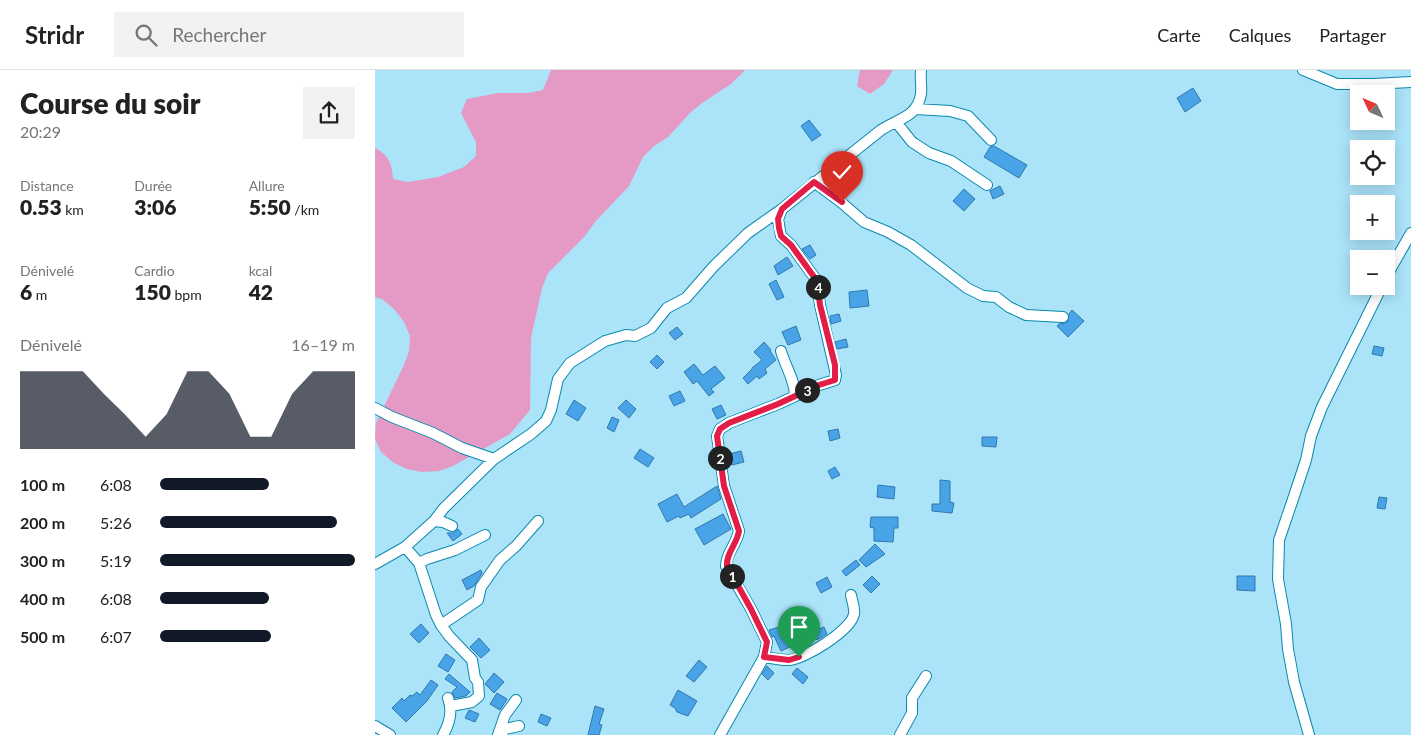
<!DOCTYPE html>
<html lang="fr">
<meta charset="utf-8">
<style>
:root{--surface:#fff;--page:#f2f2f2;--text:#222;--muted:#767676;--line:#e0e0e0;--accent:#111827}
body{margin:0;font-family:Lato,sans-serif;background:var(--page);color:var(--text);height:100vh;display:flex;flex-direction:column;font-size:19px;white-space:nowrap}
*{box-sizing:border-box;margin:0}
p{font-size:16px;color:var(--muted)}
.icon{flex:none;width:28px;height:28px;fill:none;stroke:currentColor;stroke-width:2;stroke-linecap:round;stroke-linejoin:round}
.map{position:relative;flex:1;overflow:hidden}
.sheet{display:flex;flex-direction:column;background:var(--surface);width:375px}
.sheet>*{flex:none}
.needle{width:32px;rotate:314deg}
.buttons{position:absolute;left:975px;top:15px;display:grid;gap:10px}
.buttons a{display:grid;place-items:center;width:45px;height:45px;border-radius:0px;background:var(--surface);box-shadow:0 2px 12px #0003;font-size:25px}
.pin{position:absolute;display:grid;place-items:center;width:42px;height:42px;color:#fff;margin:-51px -21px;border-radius:50% 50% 50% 0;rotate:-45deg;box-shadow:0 0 5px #0007}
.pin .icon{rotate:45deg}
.km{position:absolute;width:25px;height:25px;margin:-12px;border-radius:50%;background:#222;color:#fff;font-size:14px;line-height:25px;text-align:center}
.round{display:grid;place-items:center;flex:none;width:52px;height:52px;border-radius:0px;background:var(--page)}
.head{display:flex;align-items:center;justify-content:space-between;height:85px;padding:0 20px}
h1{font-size:28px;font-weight:800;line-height:38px}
.stats{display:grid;grid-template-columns:repeat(3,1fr);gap:8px;height:85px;padding:5px 20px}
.stats div{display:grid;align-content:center}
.stats b{font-size:21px;font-weight:800}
.stats small{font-size:14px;font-weight:400}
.stats p{font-size:14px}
.chart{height:140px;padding:10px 20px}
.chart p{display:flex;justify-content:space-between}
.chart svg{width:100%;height:90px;margin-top:5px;fill:var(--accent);opacity:.7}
ul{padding:0 20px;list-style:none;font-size:16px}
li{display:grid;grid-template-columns:80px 60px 1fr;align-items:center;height:38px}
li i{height:12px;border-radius:6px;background:var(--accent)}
header{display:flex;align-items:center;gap:30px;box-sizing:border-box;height:70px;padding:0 25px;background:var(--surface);border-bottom:1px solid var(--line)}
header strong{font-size:24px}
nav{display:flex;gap:28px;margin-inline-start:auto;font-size:18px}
.search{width:350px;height:45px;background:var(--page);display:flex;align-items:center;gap:12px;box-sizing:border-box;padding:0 18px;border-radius:0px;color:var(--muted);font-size:19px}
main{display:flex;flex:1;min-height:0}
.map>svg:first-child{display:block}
</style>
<header>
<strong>Stridr</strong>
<div class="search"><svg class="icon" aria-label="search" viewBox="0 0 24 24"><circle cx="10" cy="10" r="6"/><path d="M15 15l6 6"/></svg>Rechercher</div>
<nav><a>Carte</a><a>Calques</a><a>Partager</a></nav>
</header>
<main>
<section class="sheet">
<div class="head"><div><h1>Course du soir</h1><p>20:29</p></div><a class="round"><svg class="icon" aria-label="share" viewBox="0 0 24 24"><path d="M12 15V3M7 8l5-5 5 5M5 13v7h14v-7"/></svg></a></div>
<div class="stats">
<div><p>Distance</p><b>0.53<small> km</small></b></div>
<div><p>Durée</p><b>3:06</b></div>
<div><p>Allure</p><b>5:50<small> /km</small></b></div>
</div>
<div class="stats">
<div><p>Dénivelé</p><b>6<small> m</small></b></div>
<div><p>Cardio</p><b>150<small> bpm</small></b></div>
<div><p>kcal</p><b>42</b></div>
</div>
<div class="chart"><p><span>Dénivelé</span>16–19 m</p>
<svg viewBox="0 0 160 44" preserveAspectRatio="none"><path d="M0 44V6L10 6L20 6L30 6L40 17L50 27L60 38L70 27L80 6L90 6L100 17L110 38L120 38L130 17L140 6L150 6L160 6V44z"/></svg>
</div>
<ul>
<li><b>100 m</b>6:08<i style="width:56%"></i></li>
<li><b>200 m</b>5:26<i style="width:91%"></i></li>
<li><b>300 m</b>5:19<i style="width:100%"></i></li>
<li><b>400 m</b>6:08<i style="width:56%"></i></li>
<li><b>500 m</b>6:07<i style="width:57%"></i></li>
</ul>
</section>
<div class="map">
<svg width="1036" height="665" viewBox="0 0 1036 665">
<rect width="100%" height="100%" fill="#abe3f9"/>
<!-- green -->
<path fill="#e49ac5" d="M176,0H370L356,14L327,33L315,43L293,67L279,76L268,87L254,116L220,152L210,166L173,203L167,218L156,268L155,340L135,364L78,396L64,401L47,402L32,399L19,393L6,382L0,369L1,353L29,295L34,281L35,266L29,252L20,240L7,229L0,227V78C14,85 17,94 18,109L33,112L63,107L89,97L101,86V72L86,43L92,29L123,23H153L168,20Z
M485,0H518L509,14L495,24L482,16Z"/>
<!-- building -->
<path fill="#49a4e7" stroke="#3178ad" d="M818,18L826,31L810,42L802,28Z
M434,50L446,65L437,71L426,56Z
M619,76L652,95L644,108L609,87L615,77Z
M625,116L629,124L618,129L615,121Z
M589,119L600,129L589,141L578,131Z
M435,175L441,185L435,189L427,179Z
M412,187L418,196L403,205L399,196Z
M401,210L409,227L402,230L394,214Z
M492,220L494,236L475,238L474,222Z
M697,240L709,251L693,267L682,256L684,254L691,253L693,251L694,244Z
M464,244L466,251L456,254L455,246Z
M421,256L426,270L413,275L407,262Z
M302,257L308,264L300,270L294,263Z
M471,269L473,277L462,279L460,272Z
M389,272L396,280L395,281L401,290L390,299L392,303L384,309L382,306L373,314L368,308L377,299V298L387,290L379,282Z
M999,276L1009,278L1007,286L997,284Z
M282,285L289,292L282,299L275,292Z
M319,294L328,305L340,296L350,308L336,319L339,322L334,326L322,311L318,314L309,302Z
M305,321L310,331L299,336L294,326Z
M199,330L211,338L203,351L191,344Z
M251,330L261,339L254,348L243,338Z
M346,335L351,345L342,349L337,339Z
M237,347L244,350L239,362L232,358Z
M463,359L465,368L455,371L453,361Z
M607,367H622L621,377L607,376Z
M265,379L279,388L273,397L259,388Z
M366,381L369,392L357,395L354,384Z
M460,397L465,405L457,409L453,401Z
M565,410L575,411V432L579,433L577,443L557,441V434H565Z
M503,415L520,417L519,429L502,427Z
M342,416L346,429L316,448L314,444L305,448L304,446L292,452L283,434L302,424L309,437Z
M1004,427L1012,428L1010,439L1002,438Z
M348,444L356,459L329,475L320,459Z
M496,447H523V458H519L518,472L499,471V458L495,457Z
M83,459L87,464L78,471L72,463H78Z
M500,474L510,484L491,497L484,490Z
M481,490L485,495L471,506L467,501Z
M106,500L107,503L99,516L92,520L87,510Z
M497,506L505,514L496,523L488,515Z
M862,506H880V521L862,520Z
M452,507L457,517L446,523L441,513Z
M46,554L54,563L44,573L35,564Z
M408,556L411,567H413L417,576L406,581L399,566L397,567L394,560Z
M449,557L452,564L442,570L438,562Z
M104,568L115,580L106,588L95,577Z
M71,584L80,590L73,602L63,596Z
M324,590L332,597L319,612L311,606Z
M392,596L399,603L393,610L387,604Z
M422,598L433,607L428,614L417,604Z
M119,603L129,612L119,623L110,614Z
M74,604L95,622L91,626L80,628L77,622L82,617L70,609Z
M56,610L63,615L52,631L31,652L17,638L27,628L29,631L35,625L37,626L42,622L45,625Z
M303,620L322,631L313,646L302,642L300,638L295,635Z
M122,623L132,629L125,640L115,634Z
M220,636L229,639L224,654L227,655L224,665H213Z
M94,640L104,644L100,652L90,648Z
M166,644L176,648L172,656L163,652Z"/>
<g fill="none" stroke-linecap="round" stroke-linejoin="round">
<defs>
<path id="minor" d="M928,0L962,14H998L1036,12
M540,39L575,41L593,46L616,70
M521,52L537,72L554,83L576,91L612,115
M439,112L467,133L489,152L513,162L536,175L592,218L608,226L621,227L634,237L651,245L688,247
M1011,207L1036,163
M406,281C410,296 420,310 420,326
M0,338L17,347L58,363L87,378L119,389
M59,451L68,452L77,456
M30,477L44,493L61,545L66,555L74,566L97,590L100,608L103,612L104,626L97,632L76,636
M44,493L52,489L80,480L110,465
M0,494L30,477L59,451L69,438L119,389L156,364L171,351L176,340L183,309L195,293L230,271L251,265L260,266L276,258L292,238L311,228L339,196L373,163L407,139L506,60C522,49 542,48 546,24C547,16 545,8 546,0
M66,555L103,530L106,517L125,490L141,476L163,451
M389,587L392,572L376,539L351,496C351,483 362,474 364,461L349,416L342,366L345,359L354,353L403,334L444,315L460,310L461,305L445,235L442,211L416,175L406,166L403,149L407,139
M0,656L15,665
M68,665C75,653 78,641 73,628
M123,665L130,645L141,630
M126,665L130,659L144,656
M345,665L389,587C397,588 405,590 413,590C428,590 476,561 479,544C480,538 477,531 476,525
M525,665L537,643V628L551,606
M934,665L919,612L913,579L911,554L903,509L904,470L917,432L931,390L936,366L947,337L1007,216"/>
</defs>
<!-- minor casing -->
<use href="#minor" stroke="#0a89ac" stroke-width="12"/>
<!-- minor -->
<use href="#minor" stroke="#fff" stroke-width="10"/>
</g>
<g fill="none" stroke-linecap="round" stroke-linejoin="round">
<defs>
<path id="route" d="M424,587L414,590L389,587L392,572L376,539L352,496C351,483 362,474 364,461L349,416L342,366L345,359L354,353L403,334L444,315L460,310V295L445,235L442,211L416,175L406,166L404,158L403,149L407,139L439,112L467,132"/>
</defs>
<!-- route casing -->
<use href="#route" stroke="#fff" stroke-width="10"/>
<!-- route -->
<use href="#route" stroke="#e11d48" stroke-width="6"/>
</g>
</svg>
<div class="buttons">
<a><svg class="needle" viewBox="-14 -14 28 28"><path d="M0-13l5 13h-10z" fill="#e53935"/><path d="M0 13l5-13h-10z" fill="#767676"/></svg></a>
<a><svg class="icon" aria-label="locate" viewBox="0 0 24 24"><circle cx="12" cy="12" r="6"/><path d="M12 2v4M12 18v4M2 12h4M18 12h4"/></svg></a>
<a>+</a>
<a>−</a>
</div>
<div class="pin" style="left:424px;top:587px;background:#1e9e55"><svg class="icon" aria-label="arrive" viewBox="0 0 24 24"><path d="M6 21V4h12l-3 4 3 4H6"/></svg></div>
<div class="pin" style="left:467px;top:132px;background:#d93025"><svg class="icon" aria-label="check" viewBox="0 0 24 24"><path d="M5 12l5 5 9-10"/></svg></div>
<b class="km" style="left:357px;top:506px">1</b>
<b class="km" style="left:345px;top:388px">2</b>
<b class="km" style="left:432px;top:320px">3</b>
<b class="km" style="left:443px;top:217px">4</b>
</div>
</main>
